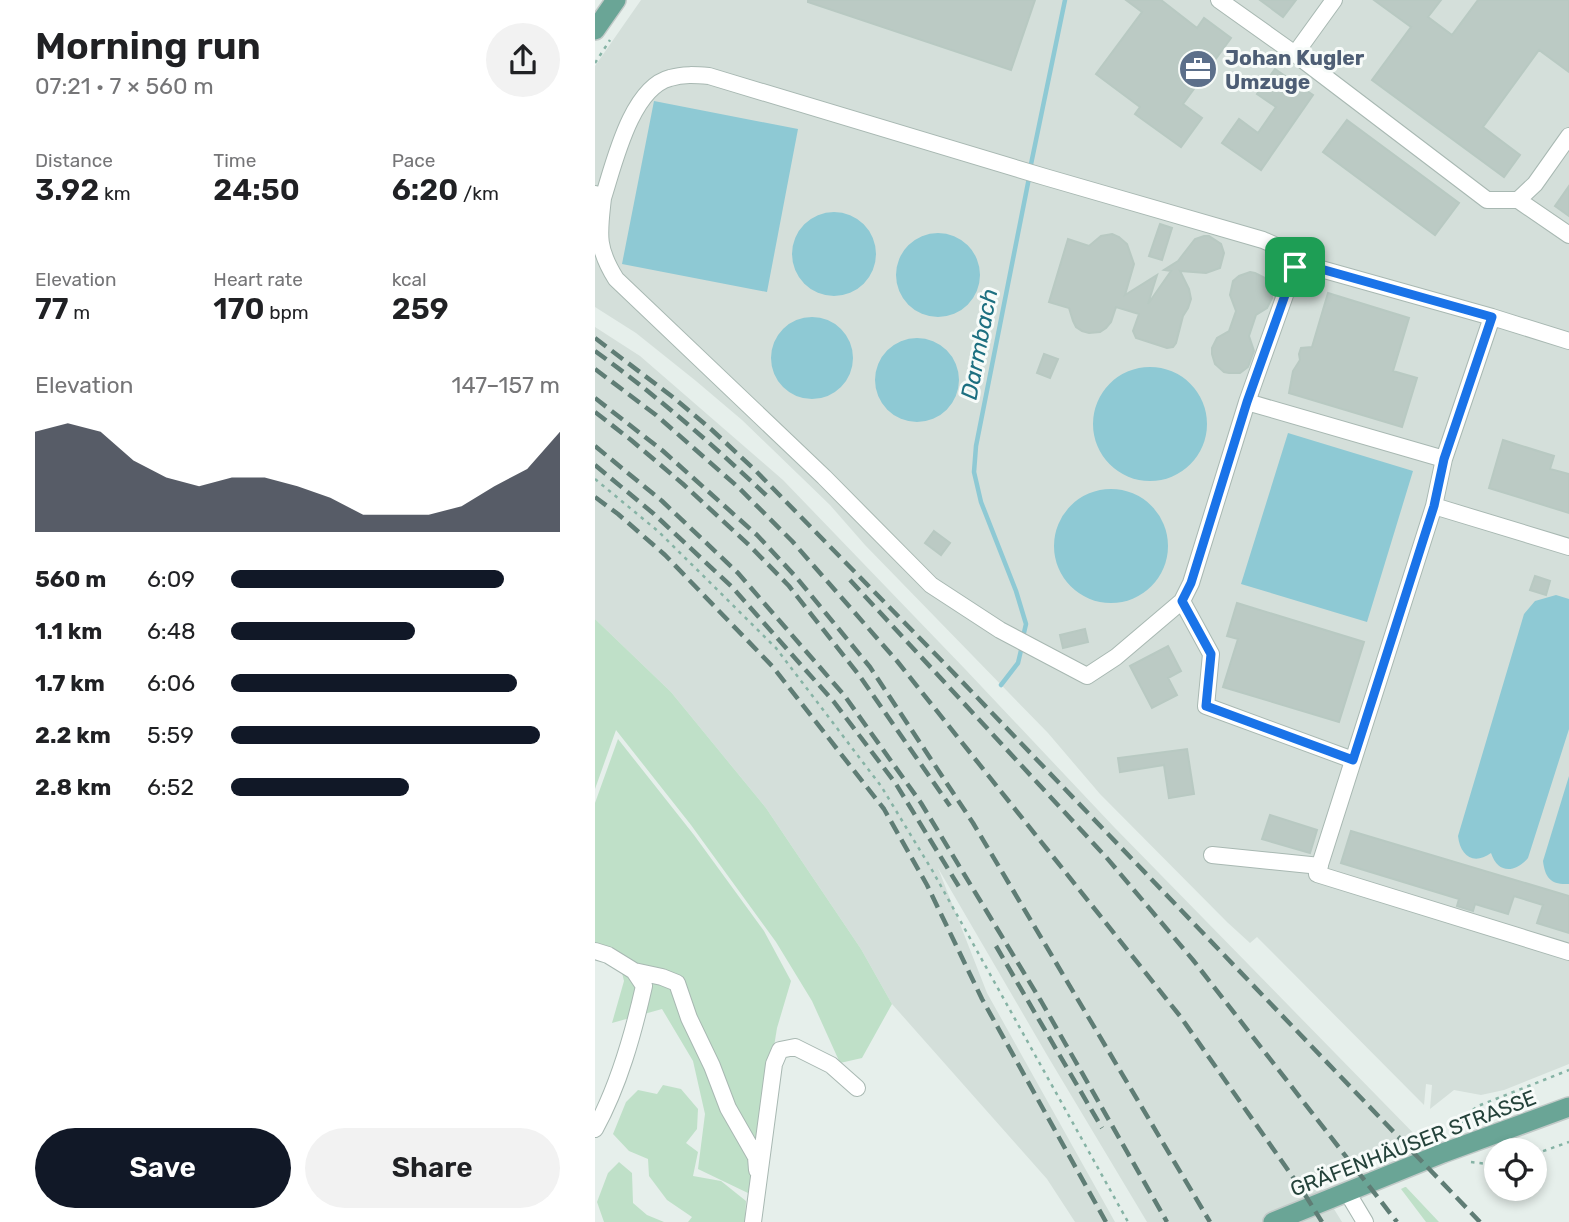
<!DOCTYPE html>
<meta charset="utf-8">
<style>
:root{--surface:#fff;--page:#f2f2f2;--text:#202124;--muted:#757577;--accent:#111827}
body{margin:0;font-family:Rubik,sans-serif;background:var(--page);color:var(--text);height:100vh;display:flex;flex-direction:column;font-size:26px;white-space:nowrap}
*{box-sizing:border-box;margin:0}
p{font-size:23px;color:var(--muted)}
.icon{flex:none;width:38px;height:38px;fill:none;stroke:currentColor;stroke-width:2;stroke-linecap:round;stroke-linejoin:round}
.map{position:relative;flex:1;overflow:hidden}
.details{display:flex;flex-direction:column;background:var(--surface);width:595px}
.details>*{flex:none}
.tools{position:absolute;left:889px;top:1138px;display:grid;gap:14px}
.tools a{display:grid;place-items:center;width:63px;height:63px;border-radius:50%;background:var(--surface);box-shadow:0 4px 10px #0003;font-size:35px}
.pin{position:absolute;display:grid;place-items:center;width:60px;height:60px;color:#fff;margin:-30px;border-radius:14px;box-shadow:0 4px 10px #0006}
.round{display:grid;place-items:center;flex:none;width:74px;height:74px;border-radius:37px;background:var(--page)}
.summary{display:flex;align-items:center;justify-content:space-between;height:119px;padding:0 35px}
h1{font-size:38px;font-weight:600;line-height:52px}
.metrics{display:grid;grid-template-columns:repeat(3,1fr);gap:10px;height:119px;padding:7px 35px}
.metrics div{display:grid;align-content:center}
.metrics b{font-size:30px;font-weight:600}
.metrics small{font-size:19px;font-weight:400}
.metrics p{font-size:19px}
.chart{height:196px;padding:14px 35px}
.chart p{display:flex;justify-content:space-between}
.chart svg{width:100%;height:126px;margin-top:7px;fill:var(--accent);opacity:.7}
.cta{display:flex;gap:14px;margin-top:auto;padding:14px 35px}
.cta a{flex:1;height:80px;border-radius:42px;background:var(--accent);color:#fff;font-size:28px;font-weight:600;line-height:80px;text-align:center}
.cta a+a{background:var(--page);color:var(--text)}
ul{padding:0 35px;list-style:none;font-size:23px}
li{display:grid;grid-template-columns:112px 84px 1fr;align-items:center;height:52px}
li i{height:18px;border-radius:9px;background:var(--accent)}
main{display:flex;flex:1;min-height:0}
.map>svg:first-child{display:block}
</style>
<main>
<section class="details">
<div class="summary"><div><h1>Morning run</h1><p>07:21 · 7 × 560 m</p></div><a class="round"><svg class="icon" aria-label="share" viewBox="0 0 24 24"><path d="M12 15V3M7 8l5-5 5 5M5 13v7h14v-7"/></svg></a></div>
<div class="metrics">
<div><p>Distance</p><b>3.92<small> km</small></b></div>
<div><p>Time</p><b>24:50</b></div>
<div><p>Pace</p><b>6:20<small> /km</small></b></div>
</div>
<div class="metrics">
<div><p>Elevation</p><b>77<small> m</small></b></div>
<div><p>Heart rate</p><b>170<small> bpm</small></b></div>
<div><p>kcal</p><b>259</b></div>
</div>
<div class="chart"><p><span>Elevation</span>147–157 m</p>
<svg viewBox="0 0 160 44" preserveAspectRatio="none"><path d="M0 44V9L10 6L20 9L30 19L40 25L50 28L60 25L70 25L80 28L90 32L100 38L110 38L120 38L130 35L140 28L150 22L160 9V44z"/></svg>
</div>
<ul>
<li><b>560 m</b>6:09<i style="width:83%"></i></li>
<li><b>1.1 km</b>6:48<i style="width:56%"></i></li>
<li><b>1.7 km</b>6:06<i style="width:87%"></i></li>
<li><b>2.2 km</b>5:59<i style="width:94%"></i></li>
<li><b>2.8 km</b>6:52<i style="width:54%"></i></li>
</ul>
<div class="cta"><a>Save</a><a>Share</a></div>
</section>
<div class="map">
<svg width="974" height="1222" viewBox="0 0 974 1222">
<rect width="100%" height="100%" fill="#e6efeb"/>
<!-- built -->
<path fill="#d4dfda" d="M46,0H974V1064L909,1090L886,1095L859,1090L835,1109L837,1085L831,1084L829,1105L662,937L655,943L632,922L505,794L453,733L270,545L235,505L147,420L101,381L41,333L0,307V66Z
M0,327L45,356L188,480L370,669L519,827L828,1143L723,1183L747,1222H552L452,1055L343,868L392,993L520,1222H480L452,1179L297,1004L266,949L171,808L76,692L0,619Z"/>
<!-- green -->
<path fill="#bfe0c8" d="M0,619L76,692L171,808L266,949L297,1004L267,1058L245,1063L217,1001L181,942L96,825L21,730L0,789Z
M23,739L99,835L169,931L196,981L182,1028L155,1194L103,1169L110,1114L98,1061L67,1009L17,1023L29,981L22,952L0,945V803Z
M68,1085L86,1089L103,1109L102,1129L91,1143L103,1152L98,1176L126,1181L151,1201L150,1222H93L97,1217L72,1200L54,1176L53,1159L34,1151L18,1134L31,1102L43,1090L62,1094Z
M24,1162L37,1173L38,1203L52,1215L69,1222H9L2,1202L13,1173Z
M810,1187H811L844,1222H831L806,1189Z"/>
<!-- water -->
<path fill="#8ec9d4" d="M59,101L203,129L172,292L27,264Z
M197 254a42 42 0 1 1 84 0a42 42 0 1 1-84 0Z
M301 275a42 42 0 1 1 84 0a42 42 0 1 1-84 0Z
M176 358a41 41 0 1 1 82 0a41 41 0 1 1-82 0Z
M280 380a42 42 0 1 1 84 0a42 42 0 1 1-84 0Z
M498 424a57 57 0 1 1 114 0a57 57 0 1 1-114 0Z
M693,433L818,471L772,622L646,584Z
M459 546a57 57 0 1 1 114 0a57 57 0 1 1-114 0Z
M961,595L974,599V729L933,858C920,873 903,874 896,853C878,866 865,855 863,836L929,614L940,601Z
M974,776V884C956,885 950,878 948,861Z"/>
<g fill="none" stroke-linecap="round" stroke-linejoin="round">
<!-- stream -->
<path stroke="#8ec9d4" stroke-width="4.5" d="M435,169L470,0
M428,637L431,624L421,591L386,502L379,472L381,446L434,178
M406,685L423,663L427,646"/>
</g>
<!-- building -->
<path fill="#bbcac4" stroke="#b8c9c2" stroke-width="2" d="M213,0H440L416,70L213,2Z
M531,0H566L602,28L609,18L636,38L588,104L607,118L586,147L540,114L545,107L501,74L547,12Z
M665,0H701L688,17Z
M779,0H846L833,17L857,35L883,0H974V72L944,50L888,127L925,155L909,177L777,80L816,27Z
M680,69L718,95L666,170L627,143L644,119L663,133L681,107L662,94Z
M752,120L864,203L840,235L728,152Z
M974,186V216L960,206Z
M565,224L577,228L567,260L554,256Z
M517,234L524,237L532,244L539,264L530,295L562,275L553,304L576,271L569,270L583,261L600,239L609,236H614L626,244L629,253L625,268L611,273L585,271L594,289L596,299L593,308L588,316L581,343L578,347L572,348L541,338L538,331L544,314L521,307L516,322L511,328L505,332L494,333L487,331L481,327L478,321L474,308L454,302L473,239L494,246L506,236Z
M655,272L660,273L670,278L676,287L677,298L672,308L661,315L654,336L659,351L653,367L645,373H634L629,372L620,364L617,354V348L622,338L634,331L641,311L635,295L638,281L644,276Z
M733,293L814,318L798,371L822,378L807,427L694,393L698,371L705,360L704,354L706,348L717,347Z
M449,354L463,359L455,378L442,373Z
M908,440L959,456L955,469L974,474V513L894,488Z
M339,531L355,543L346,555L330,543Z
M940,576L955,581L951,595L935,590Z
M642,603L769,642L744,722L628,687L643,639L632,636Z
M490,629L493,642L468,648L465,635Z
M573,646L586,671L573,678L582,695L557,708L535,666Z
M592,749L599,794L574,798L569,765L525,772L523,758Z
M675,815L722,830L715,853L667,839Z
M756,831L974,896V933L942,923L948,905L919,896L913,914L880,904L878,911L862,906L864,899L746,863Z"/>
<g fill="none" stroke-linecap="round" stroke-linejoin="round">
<defs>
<path id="minor" d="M624,0L700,54L892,200H923L940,184L974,136
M700,54L739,0
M0,194L8,198C19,164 36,88 75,78C88,74 101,75 114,76L450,177L668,240C682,246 696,251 700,267L652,402L596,583L587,601L521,657L492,676L405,630L336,585L229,477L21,279C1,247 4,234 8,198
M923,200L974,235
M700,267L726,269L897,317L849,459L839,506L722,874L974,952
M897,317L974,341
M652,402L849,459
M839,506L974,547
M587,601L616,654L611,706L758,760
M617,855L725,866
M0,951L13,955L39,971L49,986C38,1035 24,1085 0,1129
M39,971L67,977L82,983L94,1018L117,1066L133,1108L161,1157L162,1170
M752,1192L770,1222
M158,1222L179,1064L185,1050L200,1047L236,1065L262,1088"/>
<path id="major" d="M0,30L21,0
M678,1222L848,1153L974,1107"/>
</defs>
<!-- minor casing -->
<use href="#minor" stroke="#a8b8b2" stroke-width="18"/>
<!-- major casing -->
<use href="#major" stroke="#c2cac8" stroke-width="22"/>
<!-- path -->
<path stroke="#86b3a5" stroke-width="2.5" stroke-dasharray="3.5 5" stroke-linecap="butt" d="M0,63L15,40
M0,479L64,532L181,648L286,786L337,870L533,1222
M861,1129L874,1113L883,1106L974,1070
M940,1154L974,1142
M876,1162L901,1165"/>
<!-- minor -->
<use href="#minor" stroke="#fff" stroke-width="16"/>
<!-- major -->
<use href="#major" stroke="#6aa596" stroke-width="19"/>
<!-- rail -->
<path stroke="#5f7d75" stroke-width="4.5" stroke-dasharray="14 7" stroke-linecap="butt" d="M0,338L79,398L117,430L160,470L352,666L885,1222
M0,351C61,395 117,444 172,496
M0,369L61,415L143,487L197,541L302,661L585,1016L707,1190L727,1222
M0,398L68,451L162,535L201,577L275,667L378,823L615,1222
M0,412L36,440L88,484L154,545L194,586L264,675L355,806
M0,446L67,501L143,573L249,695L326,803L446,1001L572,1222
M0,465L59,514L137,587L239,702L301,784L366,890
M0,497L23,514L70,555L178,667L289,809L332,885L387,999L511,1222
M255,580L511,857L598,960L802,1222
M401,946L507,1128"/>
</g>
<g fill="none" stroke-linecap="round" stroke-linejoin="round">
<defs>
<path id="route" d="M700,267L726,269L897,317L849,459L839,506L758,760L611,706L616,654L587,601L596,583L652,402Z"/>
</defs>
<!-- route casing -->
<use href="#route" stroke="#fff" stroke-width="14"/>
<!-- route -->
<use href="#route" stroke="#1a73e8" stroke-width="9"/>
</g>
<!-- icons -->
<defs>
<symbol id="office-disc" viewBox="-11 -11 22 22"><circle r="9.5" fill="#5c6f8a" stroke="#f7fbf9"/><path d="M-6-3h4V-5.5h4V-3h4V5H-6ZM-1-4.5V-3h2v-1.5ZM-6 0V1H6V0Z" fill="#fff"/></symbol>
</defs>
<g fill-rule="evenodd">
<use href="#office-disc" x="581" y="47" width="44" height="44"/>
</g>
<g text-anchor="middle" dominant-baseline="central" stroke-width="6" stroke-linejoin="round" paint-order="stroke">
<!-- service labels -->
<g font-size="21" font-weight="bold" fill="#4e5e75" stroke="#f7fbf9" text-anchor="start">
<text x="630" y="57">Johan Kugler<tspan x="630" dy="24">Umzuge</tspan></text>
</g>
<!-- street labels -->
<g font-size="21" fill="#24423a" stroke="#f7fbf9">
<text transform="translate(818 1143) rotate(-21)">GRÄFENHÄUSER STRASSE</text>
</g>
<!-- water labels -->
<g font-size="23" font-style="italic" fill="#1c6f80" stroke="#f7fbf9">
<text transform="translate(384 344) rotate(-79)">Darmbach</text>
</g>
</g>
</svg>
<div class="tools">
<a><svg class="icon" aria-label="locate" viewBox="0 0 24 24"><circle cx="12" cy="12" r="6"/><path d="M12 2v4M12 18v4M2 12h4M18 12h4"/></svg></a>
</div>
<div class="pin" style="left:700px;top:267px;background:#1e9e55"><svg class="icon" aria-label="arrive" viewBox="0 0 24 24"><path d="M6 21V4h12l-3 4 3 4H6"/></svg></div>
</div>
</main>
